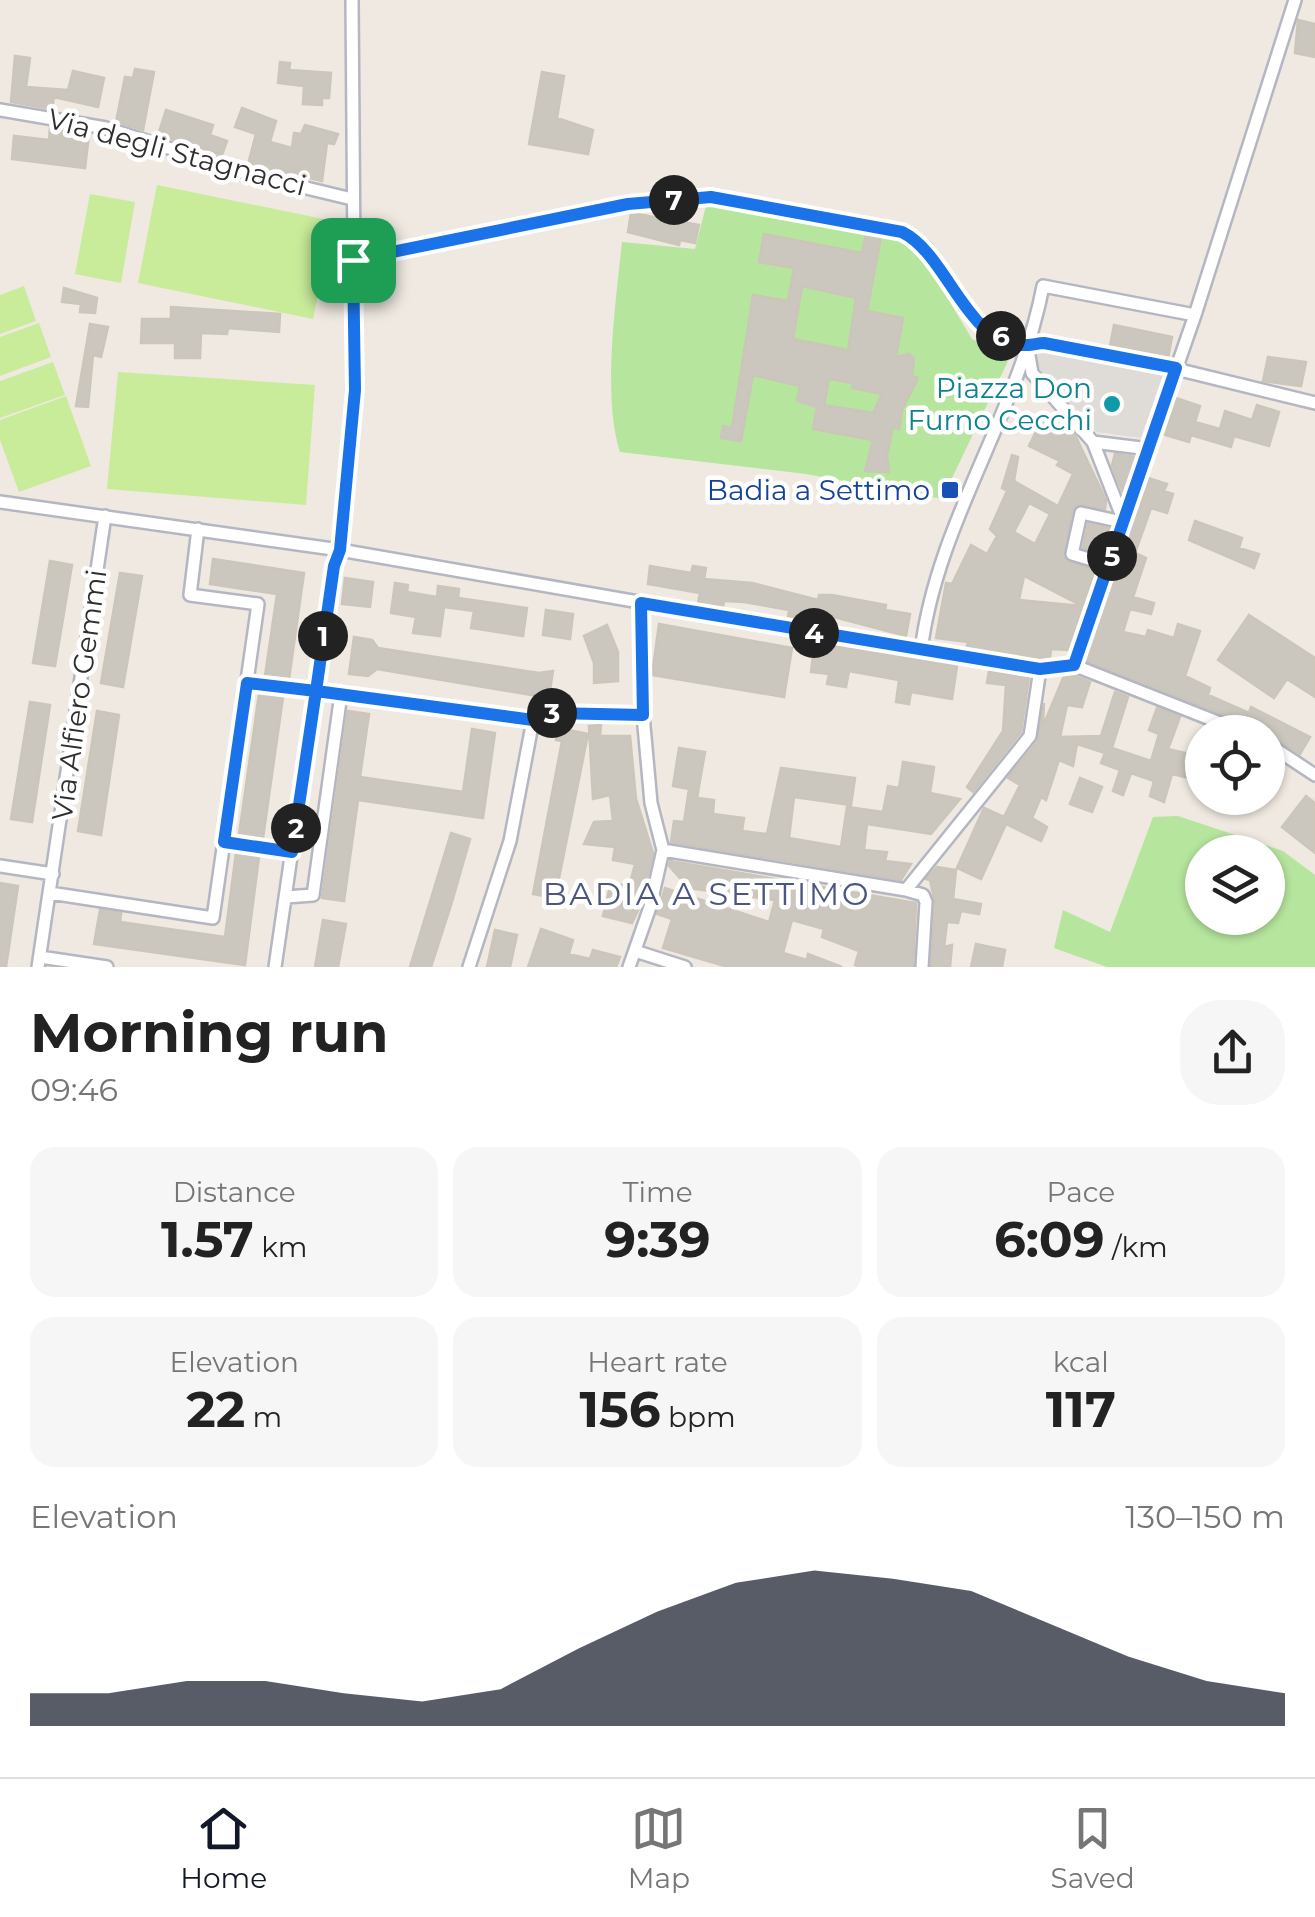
<!DOCTYPE html>
<meta charset="utf-8">
<style>
:root{--surface:#fff;--page:#f6f6f6;--text:#222;--muted:#767676;--line:#e0e0e0;--accent:#111827}
body{margin:0;font-family:Montserrat,sans-serif;background:var(--page);color:var(--text);height:100vh;display:flex;flex-direction:column;font-size:38px;white-space:nowrap}
*{box-sizing:border-box;margin:0}
p{font-size:32px;color:var(--muted)}
.icon{flex:none;width:55px;height:55px;fill:none;stroke:currentColor;stroke-width:2;stroke-linecap:round;stroke-linejoin:round}
.map{position:relative;height:967px;overflow:hidden}
.details{display:flex;flex-direction:column;background:var(--surface);flex:1}
.details>*{flex:none}
.tools{position:absolute;left:1185px;top:715px;display:grid;gap:20px}
.tools a{display:grid;place-items:center;width:100px;height:100px;border-radius:50%;background:var(--surface);box-shadow:0 2px 8px #0004;font-size:50px}
.pin{position:absolute;display:grid;place-items:center;width:85px;height:85px;color:#fff;margin:-42px;border-radius:20px;box-shadow:0 5px 15px #0006}
.km{position:absolute;width:50px;height:50px;margin:-25px;border-radius:50%;background:#222;color:#fff;font-size:28px;line-height:50px;text-align:center}
.round{display:grid;place-items:center;flex:none;width:105px;height:105px;border-radius:40px;background:var(--page)}
.overview{display:flex;align-items:center;justify-content:space-between;height:170px;padding:0 30px}
h1{font-size:55px;font-weight:700;line-height:75px}
.stats{display:grid;grid-template-columns:repeat(3,1fr);gap:15px;height:170px;padding:10px 30px}
.stats div{display:grid;align-content:center;border-radius:25px;background:var(--page);text-align:center}
.stats b{font-size:50px;font-weight:700}
.stats small{font-size:28px;font-weight:400}
.stats p{font-size:28px}
.chart{height:280px;padding:20px 30px}
.chart p{display:flex;justify-content:space-between}
.chart svg{width:100%;height:180px;margin-top:10px;fill:var(--accent);opacity:.7}
.menu{display:flex;justify-content:space-around;align-items:center;height:140px;border-top:2px solid var(--line);background:var(--surface);font-size:28px;color:var(--muted)}
.menu a{display:grid;justify-items:center;gap:5px}
.menu .active{color:var(--accent)}
.map>svg:first-child{display:block}
</style>
<div class="map">
<svg width="1315" height="967" viewBox="0 0 1315 967">
<rect width="100%" height="100%" fill="#efe9e1"/>
<!-- green -->
<path fill="#b6e59e" fill-rule="evenodd" d="M707,202L901,239L921,254L972,339L1009,359L942,499L806,474L620,452C602,398 616,300 622,242L695,249Z
M1178,816L1283,851L1315,875V967H1107L1054,948L1063,910L1110,932L1153,817ZM1202,852H1268V918H1202Z"/>
<!-- pitch -->
<path fill="#c9ec9a" d="M157,185L333,221L313,319L138,283Z
M90,194L135,202L121,283L75,274Z
M24,286L36,321L0,334V295Z
M39,323L51,357L0,376V337Z
M53,362L65,395L0,418V381Z
M118,372L315,385L306,505L107,489Z
M66,396L91,466L19,492L0,440V420Z"/>
<!-- plaza -->
<path fill="#dfdcd8" d="M1036,350L1163,376L1141,438L1096,432L1035,364Z"/>
<!-- building -->
<path fill="#cbc7bf" stroke="#cbc5ba" stroke-width="2.5" fill-rule="evenodd" d="M1298,20L1315,24V57L1295,53Z
M15,56L30,58L26,87L68,90L73,71L104,78L98,107L54,97L52,109L11,102Z
M280,62L290,63L289,70L331,73L329,98H322V105L303,104L304,86L278,83Z
M135,69L154,72L143,130L116,122L125,77L133,78Z
M542,72L564,76L557,118L593,130L588,154L529,144Z
M242,108L276,121L270,142L292,148L294,133L301,134L305,125L338,134L334,144L327,143L322,181L248,164L256,134L235,127Z
M166,110L213,125L210,135L227,141L222,155L158,135Z
M50,128L89,135L85,168L12,159L14,136L49,140Z
M631,213L699,225L695,243L680,240L679,245L628,232Z
M764,234L862,253L866,234L881,237L867,311L903,318L896,357L909,354L914,359L912,376L918,378L902,410L899,429L893,427L887,456L889,472L865,471L873,440L813,429L817,407L797,401L800,386L753,375L741,441L721,438L723,426L732,428L753,295L788,301L794,268L759,262ZM802,286L856,298L848,350L793,339ZM829,379L853,383L852,388L882,394L873,413L824,405Z
M64,288L97,298L95,313L80,312L81,304L62,302Z
M171,307L280,314L279,332L228,328L227,334L201,333L200,358H175V343H141L142,319H171Z
M90,324L108,327L101,357L93,355L88,407L76,406Z
M1114,325L1172,337L1168,358L1110,346Z
M1268,357L1306,362L1301,386L1263,381Z
M1176,398L1200,406L1195,422L1220,429L1225,411L1252,420L1257,405L1279,412L1269,446L1234,436L1231,447L1191,435L1189,442L1165,435Z
M1042,419L1065,430L1067,426L1076,437L1106,500L1105,509L1079,504L1072,511L1063,557L1096,571L1068,650L1051,649L1050,658L1039,659L966,649L968,642L936,638L946,583L952,584L971,545L987,554L997,536L990,529L1007,491L1002,488L1012,455L1018,457L1014,481L1058,506L1073,474L1057,465L1060,461L1029,446ZM1029,503L1050,514L1035,544L1014,532ZM1024,576L1082,606L1019,600Z
M1115,454L1136,457L1123,493L1112,465Z
M1148,478L1167,484L1164,491L1173,494L1167,513L1151,508L1135,553L1146,558L1133,597L1154,603L1151,614L1130,609L1123,632L1146,637L1148,630L1174,638L1178,624L1200,631L1185,676L1210,688L1208,695L1249,713L1251,707L1310,737L1300,754L1269,735L1273,728L1247,724L1085,660Z
M1195,521L1242,538L1239,548L1259,554L1254,568L1189,540Z
M1088,524L1110,529L1102,553L1083,548Z
M213,559L304,573L289,679L265,676L277,594L210,584Z
M50,561L72,565L55,666L33,663Z
M650,566L691,573L693,566L706,568L704,579L752,583L818,600L819,595H832L886,605L885,610L910,614L906,636L834,617H815L814,623L788,618L789,610L744,602L724,601L723,607L698,603L700,593L648,584Z
M120,573L142,576L123,687L101,683Z
M345,578L373,582L370,607L342,604Z
M395,583L408,585L407,592L437,597L438,586L459,589L458,598L527,608L523,636L471,628L474,611L444,607L440,636L413,633L416,617L391,613Z
M546,610L573,614L570,639L543,635Z
M1249,615L1315,658V697L1287,679L1274,698L1218,660Z
M659,624L792,648L784,697L652,675Z
M607,625L618,652V681L594,683V663L584,636Z
M354,637L372,640L378,648L539,673L553,671L548,703L538,701L537,696L377,669L368,676L349,674Z
M834,645L957,666L952,699L911,692L909,704L896,702L899,680L849,671L846,687L827,684L829,674L811,672L814,648L833,650Z
M989,671L1029,677L1021,732L973,792L967,787L1003,731L1006,685L987,683Z
M1072,675L1090,682L1082,707L1067,705L1060,737L1101,736L1115,692L1128,697L1112,748L1151,761L1159,734L1149,730L1157,708L1180,717L1168,749L1185,753L1183,763L1202,767V781L1172,774L1164,802L1150,796L1154,781L1131,773L1123,795L1113,791L1120,770L1101,763L1105,753L1077,744L1073,766L1059,760L1046,800L1041,797L1032,818L1047,827L1041,841L1006,824L981,879L957,868L984,808L1004,817L1020,785L1008,778L1038,741L1044,703L1043,726L1064,676Z
M259,694L283,697L263,838L239,835Z
M30,702L50,705L32,822L11,819Z
M97,711L119,715L101,835L78,831Z
M348,711L369,714L360,777L463,792L472,729L495,733L483,818L358,800L344,901L322,898Z
M601,725L600,736H630L636,799L653,853L641,904L632,923L603,916L611,882L629,887L635,864L613,860L615,847L584,844L594,822L613,821L610,795L593,799L589,726Z
M559,728L588,734L555,898L533,894L562,741L556,740Z
M679,748L705,752L697,798L714,800L713,814L744,818L742,831L767,834L781,768L855,778L851,805L794,797L789,838L841,847L847,807L883,812L888,786L899,788L903,762L934,767L930,793L960,799L931,834L867,824L864,850L887,852L885,861L911,864L901,880L671,842L674,821L684,822L689,789L673,786Z
M1080,778L1102,787L1092,812L1070,804Z
M1306,796L1315,803V853L1282,827Z
M451,833L470,839L452,902L431,967H410Z
M236,853L259,857L245,965L94,944L100,910L121,913L120,922L225,937Z
M670,861L916,903L913,967H860L855,965L859,951L822,937L824,929L792,920L783,953L807,960L808,954L842,967H728L663,948L672,919L657,914L665,888L769,922L775,900L689,888L669,866Z
M937,867L956,870L953,899L981,904L979,914L961,911L958,923L947,922L944,947L952,945L950,967H931L935,903L930,880L926,879Z
M0,883L18,886L6,967H0Z
M323,920L346,924L338,967H315Z
M541,929L573,940L569,954L590,959L593,950L620,957L616,967H528Z
M495,930L517,935L510,967H487Z
M976,944L1005,950L1002,967H971Z"/>
<g fill="none" stroke-linecap="round" stroke-linejoin="round">
<defs>
<path id="minor" d="M0,110L106,128L253,175L352,199
M353,261L628,204L711,197L902,231L926,248L977,322L1028,346
M1028,346L1044,343L1176,369L1315,403
M1028,350L1032,373L1093,442L1123,519
M1093,442L1149,449
M0,502L340,550L932,653L1040,669L1073,665
M1109,565L1072,554L1081,513L1122,522
M921,651C937,521 1019,413 1043,286L1195,315
M1073,665L1195,315L1295,0
M1073,665L1243,732
M247,683L533,720
M1268,744L1315,775
M223,842L292,852
M663,850L906,890L1030,736L1040,669
M0,866L53,874
M906,890L923,895L926,902L922,967
M50,893L213,918L258,604L190,595L198,529
M286,897L313,895L341,694
M635,951L685,967
M40,957L107,967
M38,967L105,516
M275,967L332,573L343,532L355,390L352,0
M469,967L510,841L533,720L552,713L643,715
M629,967L650,907L663,850L651,803L643,715L641,603"/>
</defs>
<!-- minor casing -->
<use href="#minor" stroke="#b4b7c1" stroke-width="16"/>
<!-- minor -->
<use href="#minor" stroke="#fff" stroke-width="11"/>
</g>
<g fill="none" stroke-linecap="round" stroke-linejoin="round">
<defs>
<path id="route" d="M353,260L355,390L340,550L334,566L316,691L247,683L224,842L292,852L316,691L533,720L552,713L643,715L641,603L1040,669L1074,665L1176,368L1044,343C1038,343 1033,345 1028,345C967,349 949,255 902,232L711,197L628,204L353,260"/>
</defs>
<!-- route casing -->
<use href="#route" stroke="#fff" stroke-width="20"/>
<!-- route -->
<use href="#route" stroke="#1a73e8" stroke-width="12"/>
</g>
<!-- markers -->
<circle fill="#0f9aa8" stroke="#fff" stroke-width="4" cx="1112" cy="404" r="10"/>
<rect fill="#1a4fb4" stroke="#fff" stroke-width="4" x="940" y="480" width="20" height="20" rx="5"/>
<g text-anchor="middle" dominant-baseline="central" stroke-width="9" stroke-linejoin="round" paint-order="stroke">
<!-- street labels -->
<g font-size="28" fill="#2e2e2e" stroke="#fff">
<text transform="translate(177 152) rotate(15)">Via degli Stagnacci</text>
<text transform="translate(79 695) rotate(-82)">Via Alfiero Gemmi</text>
</g>
<!-- culture labels -->
<g font-size="28" fill="#0d838f" stroke="#fff" text-anchor="end">
<text x="1092" y="388">Piazza Don<tspan x="1092" dy="32">Furno Cecchi</tspan></text>
</g>
<!-- transit labels -->
<g font-size="28" fill="#164399" stroke="#fff" text-anchor="end">
<text x="930" y="490">Badia a Settimo</text>
</g>
<!-- quarter labels -->
<g font-size="32" letter-spacing="2.5" fill="#4d5680" stroke="#fff">
<text x="707" y="893">BADIA A SETTIMO</text>
</g>
</g>
</svg>
<div class="tools">
<a><svg class="icon" aria-label="locate" viewBox="0 0 24 24"><circle cx="12" cy="12" r="6"/><path d="M12 2v4M12 18v4M2 12h4M18 12h4"/></svg></a>
<a><svg class="icon" aria-label="layers" viewBox="0 0 24 24"><path d="M12 4l9 5-9 5-9-5zM3 14l9 5 9-5"/></svg></a>
</div>
<div class="pin" style="left:353px;top:260px;background:#1e9e55"><svg class="icon" aria-label="arrive" viewBox="0 0 24 24"><path d="M6 21V4h12l-3 4 3 4H6"/></svg></div>
<b class="km" style="left:323px;top:636px">1</b>
<b class="km" style="left:296px;top:828px">2</b>
<b class="km" style="left:552px;top:713px">3</b>
<b class="km" style="left:814px;top:633px">4</b>
<b class="km" style="left:1112px;top:556px">5</b>
<b class="km" style="left:1001px;top:336px">6</b>
<b class="km" style="left:674px;top:200px">7</b>
</div>
<section class="details">
<div class="overview"><div><h1>Morning run</h1><p>09:46</p></div><a class="round"><svg class="icon" aria-label="share" viewBox="0 0 24 24"><path d="M12 15V3M7 8l5-5 5 5M5 13v7h14v-7"/></svg></a></div>
<div class="stats">
<div><p>Distance</p><b>1.57<small> km</small></b></div>
<div><p>Time</p><b>9:39</b></div>
<div><p>Pace</p><b>6:09<small> /km</small></b></div>
</div>
<div class="stats">
<div><p>Elevation</p><b>22<small> m</small></b></div>
<div><p>Heart rate</p><b>156<small> bpm</small></b></div>
<div><p>kcal</p><b>117</b></div>
</div>
<div class="chart"><p><span>Elevation</span>130–150 m</p>
<svg viewBox="0 0 160 44" preserveAspectRatio="none"><path d="M0 44V36L10 36L20 33L30 33L40 36L50 38L60 35L70 25L80 16L90 9L100 6L110 8L120 11L130 19L140 27L150 33L160 36V44z"/></svg>
</div>
</section>
<nav class="menu">
<a class="active"><svg class="icon" aria-label="home" viewBox="0 0 24 24"><path d="M3 11l9-7 9 7M6 9v11h12V9"/></svg>Home</a>
<a><svg class="icon" aria-label="map" viewBox="0 0 24 24"><path d="M3 6l6-2 6 2 6-2v14l-6 2-6-2-6 2zM9 4v14M15 6v14"/></svg>Map</a>
<a><svg class="icon" aria-label="saved" viewBox="0 0 24 24"><path d="M7 4h10v16l-5-4-5 4z"/></svg>Saved</a>
</nav>
